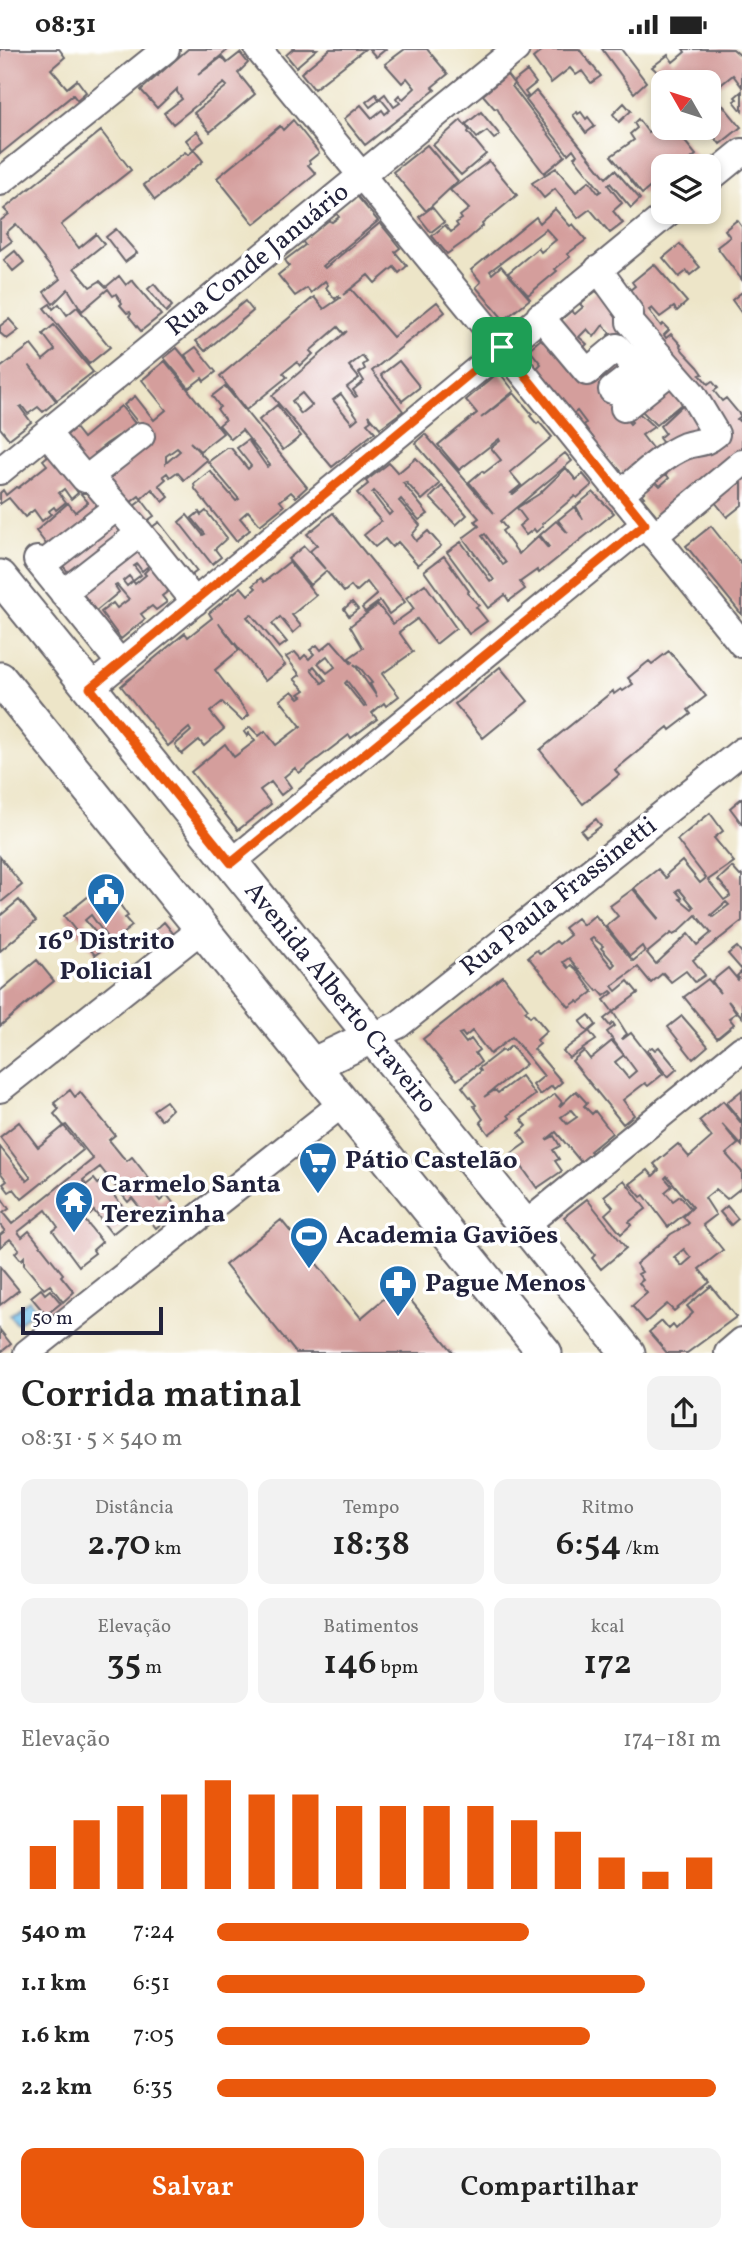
<!DOCTYPE html>
<html lang="pt">
<meta charset="utf-8">
<style>
:root{--surface:#fff;--page:#f2f2f2;--text:#222;--muted:#767676;--accent:#ea580c}
body{margin:0;font-family:Vollkorn,serif;background:var(--page);color:var(--text);height:100vh;display:flex;flex-direction:column;font-size:26px;white-space:nowrap}
*{box-sizing:border-box;margin:0}
p{font-size:23px;color:var(--muted)}
.icon{flex:none;width:38px;height:38px;fill:none;stroke:currentColor;stroke-width:2;stroke-linecap:round;stroke-linejoin:round}
.map{position:relative;height:1304px;overflow:hidden}
.panel{display:flex;flex-direction:column;background:var(--surface);flex:1}
.panel>*{flex:none}
.needle{width:46px;rotate:309deg}
.buttons{position:absolute;left:651px;top:21px;display:grid;gap:14px}
.buttons a{display:grid;place-items:center;width:70px;height:70px;border-radius:14px;background:var(--surface);box-shadow:0 4px 10px #0003;font-size:35px}
.scale{position:absolute;left:21px;bottom:18px;width:142px;box-sizing:border-box;padding-left:7px;border:4px solid #22223b;border-top:0;font-size:19px;line-height:24px;white-space:nowrap;color:#22223b;-webkit-text-stroke:5px #fff;paint-order:stroke}
.pin{position:absolute;display:grid;place-items:center;width:60px;height:60px;color:#fff;margin:-30px;border-radius:14px;box-shadow:0 4px 10px #0006}
.round{display:grid;place-items:center;flex:none;width:74px;height:74px;border-radius:14px;background:var(--page)}
.head{display:flex;align-items:center;justify-content:space-between;height:119px;padding:0 21px}
h1{font-size:38px;font-weight:600;line-height:52px}
.metrics{display:grid;grid-template-columns:repeat(3,1fr);gap:10px;height:119px;padding:7px 21px}
.metrics div{display:grid;align-content:center;border-radius:14px;background:var(--page);text-align:center}
.metrics b{font-size:35px;font-weight:600}
.metrics small{font-size:19px;font-weight:400}
.metrics p{font-size:19px}
.chart{height:196px;padding:14px 21px}
.chart p{display:flex;justify-content:space-between}
.chart svg{width:100%;height:126px;margin-top:7px;stroke:var(--accent);stroke-width:6}
.primary-button{display:flex;gap:14px;margin-top:auto;padding:14px 21px}
.primary-button a{flex:1;height:80px;border-radius:14px;background:var(--accent);color:#fff;font-size:28px;font-weight:600;line-height:80px;text-align:center}
.primary-button a+a{background:var(--page);color:var(--text)}
ul{padding:0 21px;list-style:none;font-size:23px}
li{display:grid;grid-template-columns:112px 84px 1fr;align-items:center;height:52px}
li i{height:18px;border-radius:9px;background:var(--accent)}
.status{display:flex;justify-content:space-between;align-items:center;height:49px;padding:0 35px;background:var(--surface);direction:ltr}
.status svg{height:19px;fill:currentColor}
.map>svg:first-child{display:block}
</style>
<div class="status"><b>08:31</b><svg viewBox="0 0 49 12"><path d="M0 12V9h3v3zM5 12V6h3v6zM10 12V3h3v9zM15 12V0h3v12zM26 1h20v11H26zM47 4h2v5h-2z"/></svg></div>
<div class="map">
<svg width="742" height="1304" viewBox="0 0 742 1304">
<rect width="100%" height="100%" fill="#fff"/>
<filter id="ink" filterUnits="userSpaceOnUse"><feTurbulence type="fractalNoise" baseFrequency=".0143" numOctaves="2"/><feDisplacementMap in="SourceGraphic" scale="14" xChannelSelector="R" yChannelSelector="G"/><feConvolveMatrix kernelMatrix="1 2 1 2 8 2 1 2 1" color-interpolation-filters="sRGB"/></filter>
<filter id="wash" filterUnits="userSpaceOnUse"><feTurbulence type="fractalNoise" baseFrequency=".00686" numOctaves="4" result="noise"/><feDisplacementMap in="SourceGraphic" scale="28" xChannelSelector="R" yChannelSelector="G"/><feGaussianBlur stdDeviation="1.57" result="paint"/><feColorMatrix in="noise" values="0 0 0 0 0 0 0 0 0 0 0 0 0 0 0 0 0 1.4 0 .05"/><feComposite in="paint" operator="in"/></filter>
<g filter="url(#wash)">
<rect width="100%" height="100%" fill="#ede5c8"/>
<!-- water -->
<path fill="#6fc0eb" stroke="#487193" stroke-width="2" d="M29,1251L39,1264L35,1267L31,1264L17,1275L10,1266Z"/>
<g id="blocks">
<!-- building -->
<path fill="#d49e9c" fill-rule="evenodd" d="M0,0H59L65,8L51,20L67,39L77,31L86,43L77,51L73,46L0,105Z
M188,0H229L198,26L222,8L227,14L240,4L248,14L238,24L255,45L210,83L194,64L227,37L224,34L173,75L164,64L182,50L177,43V40L157,59L141,41Z
M293,0H317L296,18L286,6Z
M330,0H365L314,40L301,24Z
M369,0H386L376,8Z
M405,0H427L448,25L432,38L435,41L365,96L344,70L361,56L372,69L382,61L385,65L390,61L380,49L385,45L394,58L400,54L396,49L399,46L403,50L415,39L407,29L402,34L385,15Z
M544,0H579L601,27L591,34L582,22L576,26L570,19L551,34L533,9Z
M602,0H621L646,33L634,44Z
M683,0H733L742,8V38L733,26L712,43L741,78L720,95L707,79H709V33H668L652,18L668,6L673,13L685,3Z
M527,22L536,34L525,43L528,47L525,49L513,33Z
M507,26L514,35L512,37L565,107L544,124L504,72L497,59L495,60L483,46Z
M536,42L606,129L615,121L640,150L631,159L610,134L608,136L622,154L613,162L623,174L610,184L590,160L578,169L555,140L544,149L532,134L556,119L576,143L589,132L598,144L601,142L574,108L577,106L573,100L568,105L526,51Z
M742,42V62L734,52L737,50L735,48Z
M376,45L379,51L370,58L366,53Z
M624,54L631,62L619,73L613,65Z
M481,63L500,86L494,90L487,82L477,89L466,75Z
M577,63L578,65L581,63L586,70L588,68L595,77L586,84L573,66Z
M638,70L648,83L663,71V79H674L696,106L682,117H663V141L660,144L653,136L642,145L611,107L634,91L630,85L637,79L634,74Z
M293,71L319,104L309,112L310,114L308,116L316,125L254,175L217,129L280,77L283,81Z
M461,71L469,81L468,83L486,105L461,126L433,96Z
M101,82L131,121L61,176L79,199L96,185L104,195L74,219L90,238L100,232L106,238L119,227L126,236L132,231L161,266L141,282L129,267L131,265L130,263L127,264L120,256L122,254L116,245L113,247L108,240L82,262L68,240L53,255L44,243L60,230L16,175L6,184L12,192L0,201V172L9,165L4,160Z
M197,82L204,92L193,100L186,91Z
M427,96L458,132L426,162L393,123Z
M194,101L203,112L155,151L144,136L185,103L188,106Z
M489,112L517,146L482,175L483,177L468,190L447,205L432,187L445,176L451,183L458,177L456,174L462,170L460,167L469,160L450,141Z
M357,147L378,172L323,217L325,219L380,174L400,199L395,203L407,217L399,224L394,218L375,234L368,226L343,246L351,240L393,288L437,253L445,263L372,322L403,362L380,379L369,366L371,371L367,374L375,383L332,418L272,347L347,282L344,285L338,278L310,302L313,305L300,317L297,313L283,324L287,328L246,361L220,327L314,248L324,260L340,249L338,247L335,250L326,239L328,236L325,232L311,244L307,239L295,247L278,226L289,217L285,211L305,196L302,192L328,171L332,173L339,168L336,164ZM362,307L367,313L363,316L365,320L359,324L364,332L353,341L357,347L355,348L347,338L359,329L349,317ZM302,344L312,356L301,365L292,352ZM341,345L358,369L352,374L333,351Z
M432,158L444,173L431,183L419,168Z
M555,160L570,177L573,175L586,191L567,205L570,208L555,220L557,222L528,246L508,224L538,199L541,203L556,191L546,180L490,222L492,225L501,217L530,250L504,271L476,238L481,233L471,221L536,168L540,174Z
M737,171L742,178V231L717,198L730,188L725,181Z
M116,180L137,204L125,213L106,188Z
M680,195L700,218L690,226L687,222L679,228L663,209Z
M15,202L24,213L13,222L4,211Z
M654,215L687,253L677,262L674,258L660,268L652,259L649,261L661,277L663,275L669,281L664,286L666,289L671,285L681,296L680,297L683,302L698,318L703,325L700,326L708,335L712,332L718,339L714,342L722,352L726,349L741,367L737,370L739,372L742,369V401L682,446L658,468L642,449L644,448L640,443L632,437L713,390L728,379L727,377L717,384L609,234L620,227L630,241L635,237L632,233ZM666,425L669,429L660,437L655,432Z
M154,235L172,257L166,263L148,240Z
M608,236L629,273L625,307L608,286L610,284L603,276L594,288L587,280L579,288L587,295L584,298L587,302L576,311L552,279L571,262L575,265L583,258L580,255L596,242L598,244Z
M742,243V265L732,251Z
M245,252L253,262L205,302L196,292Z
M50,255L53,260L59,255L67,266L77,258L110,298L89,315L44,259Z
M9,270L19,281L7,290L0,284V277Z
M54,276L93,323L57,351L29,316L56,352L43,363L38,358L28,365L22,357L20,358L31,373L9,390L0,379V319L31,296L43,311L55,301L43,285Z
M551,282L594,320L601,330L603,328L595,318L617,300L636,321L619,361L630,375L632,373L622,363L630,356L654,378L642,386L661,411L632,434L602,402L584,376L586,374L577,362L573,365L537,319L541,315L529,300Z
M196,298L216,323L204,332L202,329L189,339L164,309L177,299L197,323L185,306Z
M165,312L223,384L200,402L190,393L207,411L184,431L177,423L170,428L167,424L163,427L166,430L159,436L169,448L163,453L152,440L141,450L139,447L122,460L96,429L143,380L124,356L135,347L154,371L166,361L142,331ZM177,399L180,402L166,414V407Z
M399,312L420,338L402,352L381,326Z
M499,323L514,342L481,369L514,344L532,365L530,367L537,375L539,373L552,388L510,423L521,436L511,444L513,445L565,404L572,412L500,472L506,479L502,482L519,505L538,487L548,499L549,498L540,486L556,472L568,484L558,471L574,458L583,470L576,457L593,443L614,464L539,524L537,521L520,533L525,540L509,552L505,546L488,559L447,503L461,493L491,533L494,531L463,489L479,477L475,472L479,469L415,394L425,385L494,464L469,433L482,422L484,424L501,411L491,399L500,392L499,390L459,421L438,396L477,364L466,351ZM485,485L506,514L503,516L482,487Z
M661,332L690,344L684,353L656,376L636,356Z
M225,337L307,438L296,448L291,443L280,452L284,457L260,476L248,462L240,469L250,481L236,492L195,440L194,435L210,422L236,452L239,450L208,413L227,399H231L248,420L251,417L237,399L248,391L267,418L270,416L242,381L231,390L219,376L225,371L217,360L220,358L212,347Z
M691,348L714,384L671,405L659,389L665,384L660,377Z
M277,356L301,387L283,401L259,371Z
M121,357L142,383L126,396L118,387L106,395L95,404L103,414L88,427L60,392L75,379L83,389Z
M50,405L81,436L76,441L78,444L71,450L64,440L59,444L66,453L56,461L54,458L49,462L51,465L42,472L34,461L25,468L9,449L0,455V444L3,441L6,446L16,438L18,439L47,416L43,411Z
M416,409L440,435L422,451L406,433L403,434L428,465L419,471L401,450L399,452L420,476L412,486L416,492L428,482L441,497L418,516L398,493L392,498L385,490L375,498L364,486L381,472L357,444L368,435L366,432L389,414L398,424ZM374,442L392,463L389,466L372,444Z
M566,419L576,431L583,425L592,436L577,449L575,447L542,475L543,477L536,483L534,480L526,486L519,477L526,471L517,459L539,445Z
M742,422V456L727,468L711,448Z
M442,437L467,466L456,476L430,449Z
M87,441L112,460L53,504L36,482L68,454L75,463L88,453L81,445Z
M142,451L154,467L141,476L129,461Z
M206,462L227,489L215,500L221,508L212,515L179,473L187,466L203,486L205,485L192,469L199,463L201,466Z
M115,463L126,478L75,531L56,509Z
M333,464L405,553L389,565L380,552L365,563L362,559L377,546L367,533L356,543L351,537L344,543L326,522L310,536L288,510L304,497L325,520L310,502L317,496L307,485Z
M159,473L197,522L184,532L151,479Z
M711,477L742,516V566L686,497Z
M140,489L175,537L162,547L167,553L156,561L152,557L141,565L145,570L121,590L101,563L113,554L117,559L129,550L117,536L115,537L119,543L96,562L77,537ZM137,515L142,522L147,518L148,520L144,524L146,526L135,535L133,532L127,537L123,532L129,527L133,532L141,526L134,517Z
M444,507L469,542L467,544L479,556L476,558L487,572L469,585L424,522Z
M289,513L316,546L292,566L301,577L293,584L280,568L272,575L287,593L279,599L251,565L247,568L285,616L265,632L219,574L239,601L215,621L249,666L242,672L222,653L210,663L224,680L204,697L199,691L182,705L175,696L191,682L189,679L168,697L121,637L185,584L188,588L212,569L209,564L241,538L248,546L256,539L253,536L261,529L264,533Z
M425,535L456,579L436,595L417,570L399,583L413,603L382,625L399,647L386,657L384,654L372,664L377,670L351,689L349,686L299,724L295,719L284,728L291,738L281,746L271,733L260,741L271,755L238,781L191,723L225,695L234,708L255,692L249,684L247,687L244,683L250,678L259,687L265,682L276,696L301,677L280,651L292,642L299,649L302,647L299,645L305,641L294,630L300,626L286,608L295,603L301,610L305,606L309,610L314,605L310,601L317,596L321,601L332,592L351,614L352,613L349,609L363,599L350,577L378,556L393,575L414,560L406,549ZM327,607L335,618L327,624L318,614ZM354,615L361,620L372,634L370,635L377,648ZM314,617L326,631L322,634L311,620ZM347,632L366,657L364,658L345,634Z
M352,553L358,560L349,567L344,560Z
M669,602L706,647L688,661L691,665L670,681L668,678L615,721L619,726L583,755L540,701L613,642L614,645L621,640L623,642L633,635L628,629L649,612L652,615Z
M500,618L528,652L483,689L455,655Z
M742,749V775L730,759Z
M710,764L723,782L714,789L734,813L708,831L724,851L730,847L728,842L718,831L732,818L740,827L742,826V872L693,911L705,926L695,933L686,922L671,933L663,924L651,934L638,918L612,937L616,942L628,932L638,944L613,963L604,951L613,944L611,942L604,947L599,941L597,942L569,909L563,913L568,919L571,916L576,920L593,943L579,954L577,952L569,958L528,908L537,901L540,905L556,892L559,895L570,886L564,879L577,869L583,876L595,866L633,912L645,902L642,897L630,907L606,877L618,867L610,857L633,840L658,870L659,869L634,839L658,820L666,829L668,827L667,825L682,812L700,834L706,829L677,791ZM679,840L694,858L692,860L680,850L682,849L676,842ZM726,853L729,856L713,868L711,866ZM696,866L711,884L697,896L688,885L656,915L647,904L671,884L673,886L677,884ZM593,889L603,897L601,899L615,915L612,918L590,891Z
M596,770L601,777L586,788L581,782Z
M0,808L22,836L0,854Z
M100,838L115,856L118,853L128,867L125,869L132,877L111,894L91,866L85,871L107,897L95,906L64,867Z
M19,851L36,872L0,902V867Z
M164,873L173,884L162,893L153,883Z
M737,898L742,904V921L728,905Z
M37,911L54,932L0,977V942Z
M728,919L738,931L739,929L737,927L741,923L742,925V968L728,952L736,964L729,969L734,975L717,989L684,948L708,930L720,944L712,932Z
M503,927L528,960L525,962L530,968L533,965L547,982L537,991L540,995L534,1000L562,1033L554,1040L552,1037L540,1046L533,1036L544,1027L512,988L490,1005L472,982L465,988L462,984L459,985L466,994L471,990L479,1001L475,1004L481,1013L457,1031L423,990Z
M613,963L627,985L622,989L623,990L631,984L663,1025L648,1037L645,1034L623,1051L634,1066L623,1075L572,1012L584,1002L590,1010L612,992L624,1006L615,1013L628,1029L636,1022L607,983L615,977L613,974L610,977L604,970Z
M589,966L596,976L589,982L596,991L569,1009L563,1002L588,983L580,973Z
M682,967L708,997L693,1010L668,978Z
M511,997L526,1015L484,1048L495,1041L498,1044L521,1027L535,1046L508,1066L510,1069L489,1085L480,1073L483,1070L474,1057L476,1056L462,1038L481,1022L479,1019L502,1001L504,1003Z
M652,998L655,1001L659,998L677,1020L668,1028L647,1001Z
M70,1041L75,1048L80,1043L115,1086L109,1091L122,1107L127,1112L132,1108L157,1140L153,1143L160,1152L167,1146L178,1160L156,1179L132,1149L128,1153L100,1118L83,1131L86,1136L94,1130L98,1135L102,1132L132,1169L112,1185L94,1162L90,1166L74,1145L68,1150L102,1193L93,1201L95,1204L82,1214L79,1217L53,1182L58,1178L46,1161L18,1183L22,1188L29,1182L63,1225L61,1227L74,1243L63,1253L50,1236L44,1240L24,1216V1208L21,1211L15,1204L19,1200L10,1190L0,1198V1186L5,1182L0,1176V1147L9,1160L3,1164L12,1175L93,1110L66,1076L64,1077L83,1101L22,1150L14,1140L9,1143L3,1135L7,1132L0,1123V1098L27,1132L31,1129L0,1088L19,1073L38,1098L64,1077L54,1065L59,1060L54,1054Z
M742,1041V1073L726,1054Z
M576,1042L587,1054L584,1057L592,1065L595,1062L612,1084L590,1102L592,1104L581,1113L556,1083L546,1091L554,1087L560,1097L553,1101L559,1110L555,1112L562,1122L537,1139L512,1104L526,1094L519,1084L527,1077L521,1070L555,1045L562,1053L559,1058ZM571,1061L577,1068L567,1075L561,1068Z
M166,1052L172,1060L161,1071L153,1061Z
M723,1052L742,1075V1097L722,1075L738,1095L726,1105L742,1123V1138L727,1150L716,1140L705,1149L716,1166L703,1176L723,1201L699,1220L710,1233L674,1262L667,1255L646,1273L632,1257L647,1244L639,1234L643,1231L638,1225L642,1223L636,1215L671,1185L687,1176L689,1174L683,1168L693,1158L667,1127L665,1129L672,1137L665,1143L673,1152L680,1147L691,1160L668,1178L644,1146L641,1148L630,1135L648,1121L653,1127L659,1121L654,1115L678,1095L689,1108L712,1088L699,1072ZM684,1200L691,1209L682,1217L674,1208Z
M624,1131L646,1160L629,1173L631,1176L621,1185L605,1165L613,1158L604,1147Z
M587,1150L626,1199L601,1220L592,1209L595,1206L564,1168Z
M727,1157L738,1170L731,1176L720,1163Z
M281,1171L361,1269L399,1237L454,1304H296L225,1216Z
M0,1218L19,1241L0,1256Z
M711,1237L736,1268L687,1304H667L649,1283L662,1272L669,1280L673,1276L676,1280L693,1264L687,1257Z
M41,1240L45,1245L50,1241L61,1254L46,1266L31,1248Z
M0,1281L11,1295L0,1304Z"/>
</g>
</g>
<g filter="url(#ink)">
<use href="#blocks" fill-opacity="0" stroke="#69666c" stroke-width="2"/>
<g fill="none" stroke-linecap="round" stroke-linejoin="round">
<defs>
<path id="minor" d="M258,0L502,298L742,595
M709,130L742,103
M0,133L166,0
M598,220L630,264V273L691,343L716,385C703,396 698,392 685,397C661,407 640,429 620,445
M540,267L587,323L617,298L638,321
M612,341L652,310
M624,359L672,321
M47,384L85,430L90,427L140,484L195,553
M0,422L516,0
M90,427L141,387
M654,487L742,414
M37,511L120,614
M42,516L117,458
M63,544L140,484
M90,639L669,163
M231,814L645,475
M371,988L398,976L742,702
M0,1040L203,879
M525,1176L742,1000
M27,1304L343,1054
M728,1304L742,1292"/>
<path id="major" d="M0,528L628,1304
M0,630L545,1304
M312,1016L371,988"/>
</defs>
<!-- minor casing -->
<use href="#minor" stroke="#69666c" stroke-width="30"/>
<!-- major casing -->
<use href="#major" stroke="#69666c" stroke-width="37"/>
<!-- minor -->
<use href="#minor" stroke="#fff" stroke-width="26"/>
<!-- major -->
<use href="#major" stroke="#fff" stroke-width="33"/>
</g>
</g>
<g fill="none" stroke-linecap="round" stroke-linejoin="round" filter="url(#ink)">
<defs>
<path id="route" d="M502,298L645,475L231,814L90,639Z"/>
</defs>
<!-- route casing -->
<use href="#route" stroke="#fff" stroke-width="14"/>
<!-- route -->
<use href="#route" stroke="#ea580c" stroke-width="9"/>
</g>
<!-- icons -->
<defs>
<symbol id="civic-pin" viewBox="-11 -11 22 30"><path d="M0 17L-7.5 6A9.5 9.5 0 1 1 7.5 6Z" fill="#1f6fb2" stroke="#fff"/><path d="M-.6-6.5H3V-4.5H.6V-3L4-1V1h2V6H-6V1h2V-1L-.6-3ZM-1.2 2.5V6h2.4V2.5Z" fill="#fff"/></symbol>
<symbol id="supermarket-pin" viewBox="-11 -11 22 30"><path d="M0 17L-7.5 6A9.5 9.5 0 1 1 7.5 6Z" fill="#1f6fb2" stroke="#fff"/><path d="M-6-5.5h2.5l.6 2H6L4.5 2H-2.5L-4.4-4H-6ZM-1.5 3.2a1.3 1.3 0 1 0 .1 0ZM3 3.2a1.3 1.3 0 1 0 .1 0Z" fill="#fff"/></symbol>
<symbol id="temple-pin" viewBox="-11 -11 22 30"><path d="M0 17L-7.5 6A9.5 9.5 0 1 1 7.5 6Z" fill="#1f6fb2" stroke="#fff"/><path d="M0-6L5-2H3V0L6.5 2.5H4V6H1.5V3h-3V6H-4V2.5H-6.5L-3 0V-2H-5Z" fill="#fff"/></symbol>
<symbol id="stadium-pin" viewBox="-11 -11 22 30"><path d="M0 17L-7.5 6A9.5 9.5 0 1 1 7.5 6Z" fill="#1f6fb2" stroke="#fff"/><path d="M0-5a6.5 5 0 1 0 0 10a6.5 5 0 1 0 0-10ZM-3.5-1.8h7v3.6h-7Z" fill="#fff"/></symbol>
<symbol id="pharmacy-pin" viewBox="-11 -11 22 30"><path d="M0 17L-7.5 6A9.5 9.5 0 1 1 7.5 6Z" fill="#1f6fb2" stroke="#fff"/><path d="M-2-6h4v4h4v4h-4v4h-4v-4h-4v-4h4Z" fill="#fff"/></symbol>
</defs>
<g fill-rule="evenodd">
<use href="#civic-pin" x="84" y="821" width="44" height="60"/>
<use href="#supermarket-pin" x="296" y="1090" width="44" height="60"/>
<use href="#temple-pin" x="52" y="1129" width="44" height="60"/>
<use href="#stadium-pin" x="287" y="1165" width="44" height="60"/>
<use href="#pharmacy-pin" x="376" y="1213" width="44" height="60"/>
</g>
<g text-anchor="middle" dominant-baseline="central" stroke-width="7" stroke-linejoin="round" paint-order="stroke">
<!-- street labels -->
<g font-size="26" fill="#22223b" stroke="#fff">
<text transform="translate(258 211) rotate(-39)">Rua Conde Januário</text>
<text transform="translate(559 848) rotate(-38)">Rua Paula Frassinetti</text>
<text transform="translate(340 949) rotate(51)">Avenida Alberto Craveiro</text>
</g>
<!-- poi labels -->
<g font-size="26" font-weight="bold" fill="#22223b" stroke="#fff" text-anchor="start">
<text x="106" y="893" text-anchor="middle">16º Distrito<tspan x="106" dy="30">Policial</tspan></text>
<text x="345" y="1112">Pátio Castelão</text>
<text x="101" y="1136">Carmelo Santa<tspan x="101" dy="30">Terezinha</tspan></text>
<text x="336" y="1187">Academia Gaviões</text>
<text x="425" y="1235">Pague Menos</text>
</g>
</g>
</svg>
<div class="buttons">
<a><svg class="needle" viewBox="-14 -14 28 28"><path d="M0-13l5 13h-10z" fill="#e53935"/><path d="M0 13l5-13h-10z" fill="#767676"/></svg></a>
<a><svg class="icon" aria-label="layers" viewBox="0 0 24 24"><path d="M12 4l9 5-9 5-9-5zM3 14l9 5 9-5"/></svg></a>
</div>
<div class="scale">50 m</div>
<div class="pin" style="left:502px;top:298px;background:#1e9e55"><svg class="icon" aria-label="arrive" viewBox="0 0 24 24"><path d="M6 21V4h12l-3 4 3 4H6"/></svg></div>
</div>
<section class="panel">
<div class="head"><div><h1>Corrida matinal</h1><p>08:31 · 5 × 540 m</p></div><a class="round"><svg class="icon" aria-label="share" viewBox="0 0 24 24"><path d="M12 15V3M7 8l5-5 5 5M5 13v7h14v-7"/></svg></a></div>
<div class="metrics">
<div><p>Distância</p><b>2.70<small> km</small></b></div>
<div><p>Tempo</p><b>18:38</b></div>
<div><p>Ritmo</p><b>6:54<small> /km</small></b></div>
</div>
<div class="metrics">
<div><p>Elevação</p><b>35<small> m</small></b></div>
<div><p>Batimentos</p><b>146<small> bpm</small></b></div>
<div><p>kcal</p><b>172</b></div>
</div>
<div class="chart"><p><span>Elevação</span>174–181 m</p>
<svg viewBox="0 0 160 44" preserveAspectRatio="none"><path d="M5 44V29M15 44V20M25 44V15M35 44V11M45 44V6M55 44V11M65 44V11M75 44V15M85 44V15M95 44V15M105 44V15M115 44V20M125 44V24M135 44V33M145 44V38M155 44V33"/></svg>
</div>
<ul>
<li><b>540 m</b>7:24<i style="width:62%"></i></li>
<li><b>1.1 km</b>6:51<i style="width:85%"></i></li>
<li><b>1.6 km</b>7:05<i style="width:74%"></i></li>
<li><b>2.2 km</b>6:35<i style="width:99%"></i></li>
</ul>
<div class="primary-button"><a>Salvar</a><a>Compartilhar</a></div>
</section>
